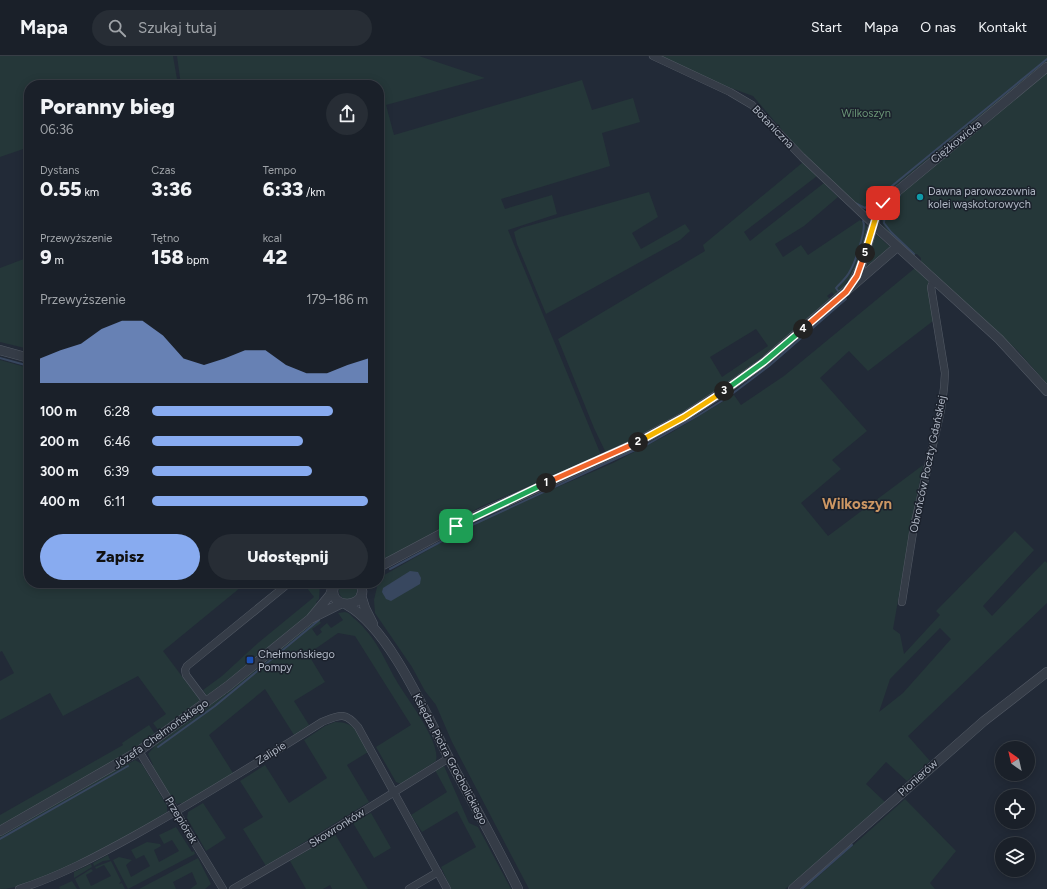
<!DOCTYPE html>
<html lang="pl">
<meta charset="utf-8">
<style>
:root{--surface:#1a2029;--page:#272d35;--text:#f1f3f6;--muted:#9fa3a8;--line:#383e46;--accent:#88abf0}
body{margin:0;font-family:Figtree,sans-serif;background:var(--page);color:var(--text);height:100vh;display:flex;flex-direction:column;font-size:15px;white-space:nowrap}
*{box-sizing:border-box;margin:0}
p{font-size:13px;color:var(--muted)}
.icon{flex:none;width:22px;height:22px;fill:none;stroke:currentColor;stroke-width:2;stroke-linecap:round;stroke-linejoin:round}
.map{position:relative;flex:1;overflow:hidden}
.panel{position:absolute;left:24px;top:24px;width:360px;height:508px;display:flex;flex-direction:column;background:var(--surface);border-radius:16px;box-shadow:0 2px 10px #0003,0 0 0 1px var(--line)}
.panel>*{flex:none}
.needle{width:26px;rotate:326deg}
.controls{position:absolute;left:995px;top:685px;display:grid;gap:8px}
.controls a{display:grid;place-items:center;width:40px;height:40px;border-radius:50%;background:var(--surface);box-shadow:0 2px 10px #0003,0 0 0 1px var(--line);font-size:20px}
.pin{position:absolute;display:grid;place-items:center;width:34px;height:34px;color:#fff;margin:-17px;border-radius:8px;box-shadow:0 2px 6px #0006}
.km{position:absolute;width:20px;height:20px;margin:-10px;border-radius:50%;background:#222;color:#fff;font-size:11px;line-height:20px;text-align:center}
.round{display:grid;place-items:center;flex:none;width:42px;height:42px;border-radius:21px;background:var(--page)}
.headline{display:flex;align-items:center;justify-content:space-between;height:68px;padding:0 16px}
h1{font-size:22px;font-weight:800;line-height:30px}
.stats{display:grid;grid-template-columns:repeat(3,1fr);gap:6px;height:68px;padding:4px 16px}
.stats div{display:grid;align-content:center}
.stats b{font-size:20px;font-weight:800}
.stats small{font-size:11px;font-weight:400}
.stats p{font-size:11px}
.chart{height:112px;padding:8px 16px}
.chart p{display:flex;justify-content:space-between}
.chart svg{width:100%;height:72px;margin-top:4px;fill:var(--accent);opacity:.7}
.button{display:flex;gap:8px;margin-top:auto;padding:8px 16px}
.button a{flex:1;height:46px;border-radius:24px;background:var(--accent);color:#111;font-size:16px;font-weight:800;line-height:46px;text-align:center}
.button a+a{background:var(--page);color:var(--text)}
ul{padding:0 16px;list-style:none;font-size:13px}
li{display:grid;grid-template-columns:64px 48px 1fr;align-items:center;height:30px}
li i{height:10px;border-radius:5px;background:var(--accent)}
header{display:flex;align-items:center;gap:24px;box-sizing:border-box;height:56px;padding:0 20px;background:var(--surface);border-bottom:1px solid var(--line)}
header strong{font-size:19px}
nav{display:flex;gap:22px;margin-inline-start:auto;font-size:14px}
.search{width:280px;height:36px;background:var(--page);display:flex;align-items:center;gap:10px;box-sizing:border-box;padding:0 14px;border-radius:22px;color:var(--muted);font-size:15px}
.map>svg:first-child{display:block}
</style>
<header>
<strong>Mapa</strong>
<div class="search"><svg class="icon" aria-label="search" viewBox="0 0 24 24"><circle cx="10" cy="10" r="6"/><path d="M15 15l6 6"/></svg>Szukaj tutaj</div>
<nav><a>Start</a><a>Mapa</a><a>O nas</a><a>Kontakt</a></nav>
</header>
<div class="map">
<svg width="1047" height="833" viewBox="0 0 1047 833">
<rect width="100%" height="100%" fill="#222a37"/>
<!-- green -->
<path fill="#253739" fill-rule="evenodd" d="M0,0H173L178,29H29V91L0,101Z
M177,0H419L485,22L386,49L394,79L582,24L592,54L633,42L640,66L602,77L610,110L501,143L505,153L552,139L557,158L508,174L601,399L480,451L379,507V29H181Z
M658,0H1047V6L867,153L860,151L799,94L753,40L717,27Z
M1047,16V328L1017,294L921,208V202L917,198L912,199C904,191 879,173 882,161C883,153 889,147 894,142Z
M802,107H805L817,120L744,176L750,185L824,127L838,141L804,170L775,188L783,201L801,189L808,199L860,164L867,170L866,177C859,200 854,223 835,240L832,236L827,240L830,243C760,305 693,359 606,397L594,372L558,283L705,195L703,189ZM756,273L768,290L722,321L710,301Z
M649,136L658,161L632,177L641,193L685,168L690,175L680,184L546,258L517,188L514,176L521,172Z
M877,179L890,191L867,210L873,182Z
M29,201V293L0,286V212Z
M915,212L928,224L933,265L868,315L849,295L820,322L867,375L832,404L841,413L801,447L828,480L923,409L912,465L893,573L900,578L904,598L940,559L936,555L1015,475L1034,494L983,550L992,560L1045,505L1047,507V547L908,680L930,705L907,725L886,706L866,728L885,746L804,819L785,833H529L452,686L436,649L425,635L412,611L375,557L374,544L379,522L479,465L613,407L669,378L734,339L741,349L784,320ZM940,572L951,583L903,637L879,656L890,623Z
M0,304L29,312V527H246L163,595L199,643V648L159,675L153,667L166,658L138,620L63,660L50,637L0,664V625L14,617L2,595L0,596Z
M339 535a9 9 0 1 1 18 0a9 9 0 1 1-18 0Z
M303,527H320L319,543L316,546L319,551L210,639L207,640L203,634L222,620L258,587L314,541Z
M345,556C350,557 351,560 355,563C377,583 382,599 396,624C406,642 441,685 436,705L401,728L396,726L376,691L411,669L355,580L338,577L308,598L325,626L294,645L309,669L294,679L265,633L209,679L233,717L232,721L182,749L181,747L177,748L173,742L171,743L151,710L153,709L148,698L154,691L153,689L224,638H227V636L314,564L318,563L321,567L312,573L317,580L322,576L320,573L327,567L331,572L343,564L338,557Z
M335,666C357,666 359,679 368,696L347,709L369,746L266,810L243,773L263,761L240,725L265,709L289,747L327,722L304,684L325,670Z
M149,669L155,678L149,684L0,771V759L123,689L122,687Z
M135,704L142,708L167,750V756L160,760L161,761C123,782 86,803 46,820C31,826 16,833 0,833V779L127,706L128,708Z
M444,710L469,767L478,771L511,833H451L441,811L476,791L457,755L422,776L411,759L447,736L435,714Z
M905,743L956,795L930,827L935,833H804Z
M203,747L226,782L206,795L187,762L188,756Z
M371,757L391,792L374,802L353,767Z
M176,771L192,796L194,795L195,798L128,833L113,804L119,801L132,804L126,809L131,821L150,810L144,799L136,803L131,794L147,786L160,788L161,790L154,794L159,806L179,795L172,784L164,788L159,779Z
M335,778L368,833H332L330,829L323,833H306L290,805Z
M108,799L110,804L103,805L94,810L93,807Z
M198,802L211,828L205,833H190L197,828L192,816L173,826L176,833H139Z
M111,805L121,825L119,828L122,827L125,833H80L75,823L91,813L93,815L86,819L91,830L111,820L104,809L96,813L95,811Z
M91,808L92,811L74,822V816Z
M72,825L77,833H60L59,831Z"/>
<!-- water -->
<path fill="#38475f" d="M410,515L418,516L421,522L420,528L391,545L386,543L382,536L383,532Z"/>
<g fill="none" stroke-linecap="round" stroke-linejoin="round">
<!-- stream -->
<path stroke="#38475f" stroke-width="2" d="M900,139L885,157L884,167L891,176L914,198
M855,147L865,152L1047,3
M838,235L836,232C840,227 847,222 850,215C855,207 867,172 863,165
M0,302L29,310
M390,513L470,470L648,388L699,359L728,341L769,310L846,243
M158,691L215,650L319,564
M0,783L128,710
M802,833L852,789"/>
<defs>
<path id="minor" d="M653,0L730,36L752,49L802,101L874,169
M902,546L914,470L941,354L944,332L945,317L931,231L934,224
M207,647L186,619L185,614L187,610L289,527
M139,695L223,833
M19,833C60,820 97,800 135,779C198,744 260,705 322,666C339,659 345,655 358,671L447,833
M233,833L314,786L449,702
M409,833L438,816"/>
<path id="tertiary" d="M874,169L999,283L1047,335
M853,227L861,210L878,154L883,147L1047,11
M0,294L29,302
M379,511L473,461L632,389L684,361L725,334L764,306L897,191
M335,527C323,556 373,553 360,527
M361,539L365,552L373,568
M347,549C391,573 430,667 454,712C476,752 498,792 518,833
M311,562L330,539L333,530
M0,775L139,695L228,630L310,563L342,547
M793,833L984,665L1047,616"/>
</defs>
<!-- minor casing -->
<use href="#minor" stroke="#535a65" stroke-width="8"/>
<!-- tertiary casing -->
<use href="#tertiary" stroke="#535a65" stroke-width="10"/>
<!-- minor -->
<use href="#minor" stroke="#353c47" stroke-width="7"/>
<!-- tertiary -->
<use href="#tertiary" stroke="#353c47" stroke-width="9"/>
</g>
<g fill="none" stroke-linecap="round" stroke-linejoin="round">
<defs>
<path id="split-1" d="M456,470L546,427"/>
<path id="split-2" d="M546,427L638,386"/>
<path id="split-3" d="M638,386L684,361L724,335"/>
<path id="split-4" d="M724,335L764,306L803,273"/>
<path id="split-5" d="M803,273L846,236L857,220L865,197"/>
<path id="split-6" d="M865,197L878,154L883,147"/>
</defs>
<!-- split-1 casing -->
<use href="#split-1" stroke="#fff" stroke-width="8"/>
<!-- split-2 casing -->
<use href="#split-2" stroke="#fff" stroke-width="8"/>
<!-- split-3 casing -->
<use href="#split-3" stroke="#fff" stroke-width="8"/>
<!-- split-4 casing -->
<use href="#split-4" stroke="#fff" stroke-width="8"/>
<!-- split-5 casing -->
<use href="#split-5" stroke="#fff" stroke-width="8"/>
<!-- split-6 casing -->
<use href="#split-6" stroke="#fff" stroke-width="8"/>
<!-- split-1 -->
<use href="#split-1" stroke="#22a559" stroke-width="5"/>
<!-- split-2 -->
<use href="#split-2" stroke="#f0652b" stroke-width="5"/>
<!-- split-3 -->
<use href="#split-3" stroke="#f5b400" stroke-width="5"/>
<!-- split-4 -->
<use href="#split-4" stroke="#22a559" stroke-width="5"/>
<!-- split-5 -->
<use href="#split-5" stroke="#f0652b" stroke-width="5"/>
<!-- split-6 -->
<use href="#split-6" stroke="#f5b400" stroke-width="5"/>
</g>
<!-- markers -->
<circle fill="#0f9aa8" stroke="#1b212c" stroke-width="1.5" cx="920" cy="141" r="4"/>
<rect fill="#1a4fb4" stroke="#1b212c" stroke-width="1.5" x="246" y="600" width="8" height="8" rx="2"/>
<g text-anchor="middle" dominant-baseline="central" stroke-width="3" stroke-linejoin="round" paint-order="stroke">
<!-- park labels -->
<g font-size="11" fill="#699375" stroke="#1b212c">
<text x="866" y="57">Wilkoszyn</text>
</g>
<!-- street labels -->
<g font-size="11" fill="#b0b7c4" stroke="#1b212c">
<text transform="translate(773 71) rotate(46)">Botaniczna</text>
<text transform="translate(956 86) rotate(-39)">Ciężkowicka</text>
<text transform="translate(928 408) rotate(-78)">Obrońców Poczty Gdańskiej</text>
<text transform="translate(161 678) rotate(-35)">Józefa Chełmońskiego</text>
<text transform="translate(271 697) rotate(-32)">Zalipie</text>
<text transform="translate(450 703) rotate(62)">Księdza Piotra Grocholickiego</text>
<text transform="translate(918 722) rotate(-42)">Pionierów</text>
<text transform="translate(181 764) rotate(59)">Przepiórek</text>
<text transform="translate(337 772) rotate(-32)">Skowronków</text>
</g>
<!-- poi labels -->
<g font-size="11" fill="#b0b7c4" stroke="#1b212c" text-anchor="start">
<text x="928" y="135">Dawna parowozownia<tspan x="928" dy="13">kolei wąskotorowych</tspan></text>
<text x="258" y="598">Chełmońskiego<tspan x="258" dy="13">Pompy</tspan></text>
</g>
<!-- district labels -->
<g font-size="15" font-weight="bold" fill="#cc9663" stroke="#1b212c">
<text x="857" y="448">Wilkoszyn</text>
</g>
</g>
</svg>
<div class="controls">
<a><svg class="needle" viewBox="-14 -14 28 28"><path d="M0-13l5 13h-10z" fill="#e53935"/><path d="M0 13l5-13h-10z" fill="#9fa3a8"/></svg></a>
<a><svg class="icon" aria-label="locate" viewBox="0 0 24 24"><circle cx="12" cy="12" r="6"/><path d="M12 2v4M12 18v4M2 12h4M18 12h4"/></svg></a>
<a><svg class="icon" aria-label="layers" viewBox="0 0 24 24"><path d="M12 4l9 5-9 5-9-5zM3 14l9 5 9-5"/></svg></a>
</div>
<div class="pin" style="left:456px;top:470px;background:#1e9e55"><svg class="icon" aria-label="arrive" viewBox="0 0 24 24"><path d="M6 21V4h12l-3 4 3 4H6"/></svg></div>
<div class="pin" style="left:883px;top:147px;background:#d93025"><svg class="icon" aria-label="check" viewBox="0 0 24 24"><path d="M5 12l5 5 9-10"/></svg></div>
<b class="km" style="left:546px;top:427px">1</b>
<b class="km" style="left:638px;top:386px">2</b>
<b class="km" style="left:724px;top:335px">3</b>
<b class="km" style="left:803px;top:273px">4</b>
<b class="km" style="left:865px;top:197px">5</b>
<section class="panel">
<div class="headline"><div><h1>Poranny bieg</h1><p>06:36</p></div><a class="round"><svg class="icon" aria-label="share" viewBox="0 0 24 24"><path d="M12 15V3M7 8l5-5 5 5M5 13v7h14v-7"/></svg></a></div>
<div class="stats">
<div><p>Dystans</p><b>0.55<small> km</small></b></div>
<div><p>Czas</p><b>3:36</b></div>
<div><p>Tempo</p><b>6:33<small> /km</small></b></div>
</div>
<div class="stats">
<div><p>Przewyższenie</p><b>9<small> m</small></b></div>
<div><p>Tętno</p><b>158<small> bpm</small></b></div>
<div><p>kcal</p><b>42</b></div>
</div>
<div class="chart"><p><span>Przewyższenie</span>179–186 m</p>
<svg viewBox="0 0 160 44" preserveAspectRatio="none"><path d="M0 44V29L10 24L20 20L30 11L40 6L50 6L60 15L70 29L80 33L90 29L100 24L110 24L120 33L130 38L140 38L150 33L160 29V44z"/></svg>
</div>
<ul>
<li><b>100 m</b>6:28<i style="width:84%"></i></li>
<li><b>200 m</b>6:46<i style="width:70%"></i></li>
<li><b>300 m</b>6:39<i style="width:74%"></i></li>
<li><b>400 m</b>6:11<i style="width:100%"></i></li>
</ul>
<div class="button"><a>Zapisz</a><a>Udostępnij</a></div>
</section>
</div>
